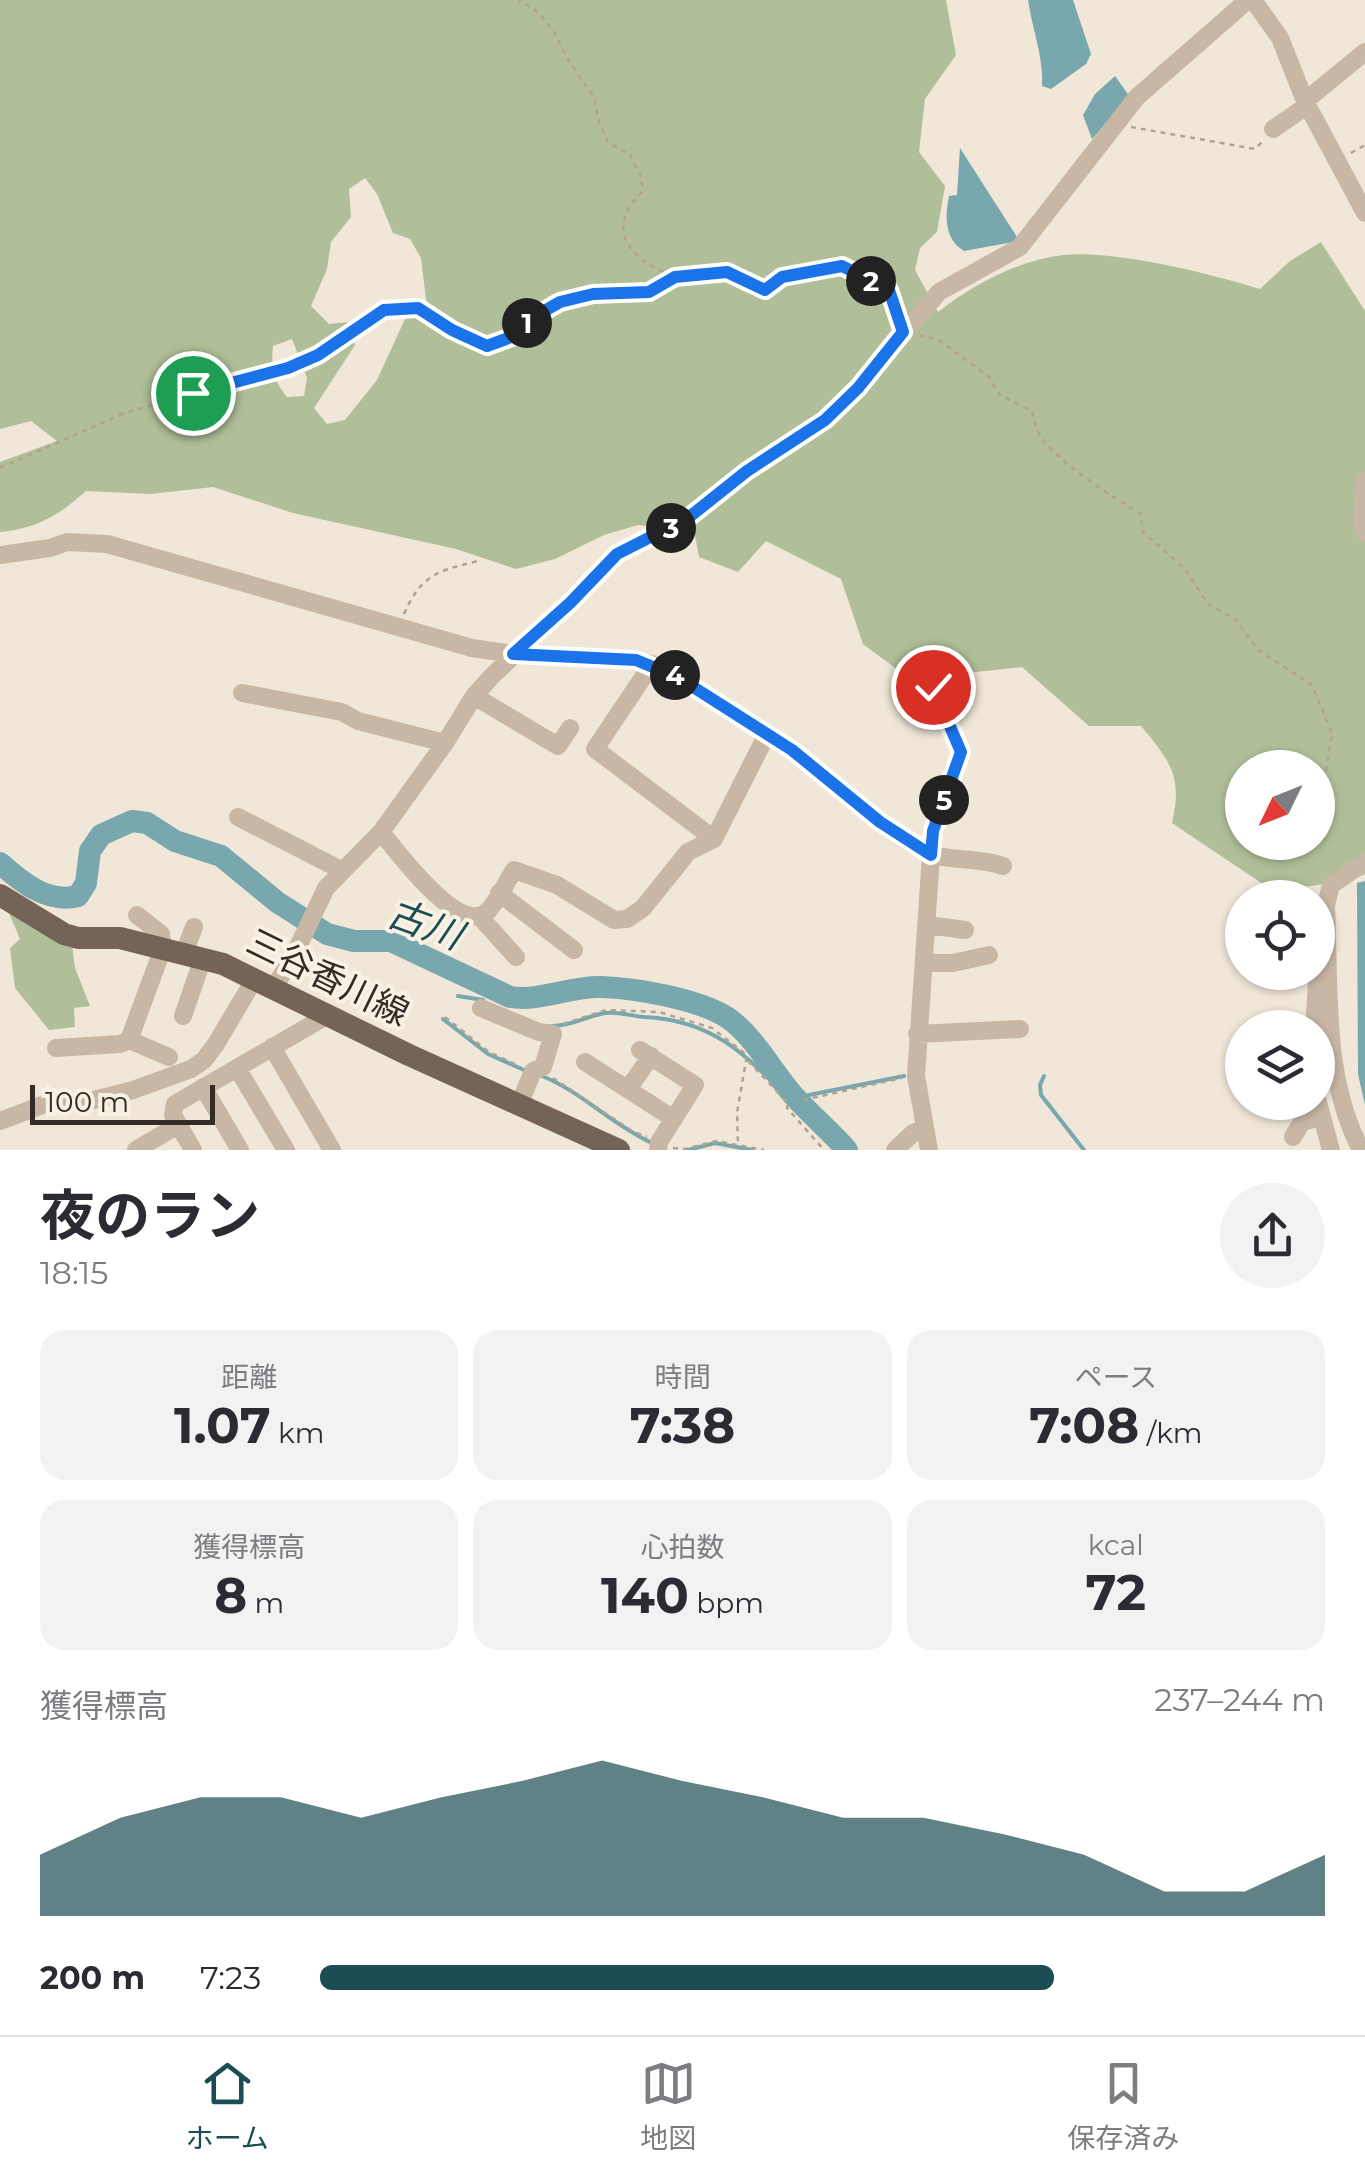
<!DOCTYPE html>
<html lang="ja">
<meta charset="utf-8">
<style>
:root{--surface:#fff;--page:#f2f2f3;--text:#2b2b33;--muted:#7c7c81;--line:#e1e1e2;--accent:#1d4d54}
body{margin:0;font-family:Montserrat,"Noto Sans JP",sans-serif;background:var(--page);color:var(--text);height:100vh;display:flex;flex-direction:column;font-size:38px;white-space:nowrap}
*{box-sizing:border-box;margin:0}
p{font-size:32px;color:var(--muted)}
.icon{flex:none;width:55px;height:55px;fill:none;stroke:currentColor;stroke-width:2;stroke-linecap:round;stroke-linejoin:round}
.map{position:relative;height:1150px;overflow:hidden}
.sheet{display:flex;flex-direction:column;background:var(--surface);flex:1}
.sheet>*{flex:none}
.needle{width:65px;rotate:227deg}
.controls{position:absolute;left:1225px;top:750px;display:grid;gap:20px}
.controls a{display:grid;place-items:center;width:110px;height:110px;border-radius:50%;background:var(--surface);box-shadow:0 2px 8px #0004;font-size:50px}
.scale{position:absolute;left:30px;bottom:25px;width:185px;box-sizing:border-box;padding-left:10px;border:5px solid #342b26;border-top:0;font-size:28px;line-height:35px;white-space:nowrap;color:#342b26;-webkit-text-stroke:8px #f8f1e4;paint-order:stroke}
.pin{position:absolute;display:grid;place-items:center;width:85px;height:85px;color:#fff;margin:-42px;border:5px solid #fff;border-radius:50%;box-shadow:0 2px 10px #0007}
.km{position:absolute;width:50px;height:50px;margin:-25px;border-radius:50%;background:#222;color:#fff;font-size:28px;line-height:50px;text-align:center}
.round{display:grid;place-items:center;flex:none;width:105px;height:105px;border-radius:52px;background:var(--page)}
.head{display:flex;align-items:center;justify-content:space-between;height:170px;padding:0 40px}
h1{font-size:55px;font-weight:700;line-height:75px}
.metrics{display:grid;grid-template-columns:repeat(3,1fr);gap:15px;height:170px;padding:10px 40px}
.metrics div{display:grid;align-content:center;border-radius:25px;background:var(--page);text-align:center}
.metrics b{font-size:50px;font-weight:700}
.metrics small{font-size:28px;font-weight:400}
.metrics p{font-size:28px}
.chart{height:280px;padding:20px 40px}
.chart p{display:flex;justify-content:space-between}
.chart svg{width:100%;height:180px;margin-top:10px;fill:var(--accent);opacity:.7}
ul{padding:0 40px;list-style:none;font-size:32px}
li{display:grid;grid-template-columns:160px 120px 1fr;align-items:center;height:75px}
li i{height:25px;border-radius:12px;background:var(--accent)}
.dock{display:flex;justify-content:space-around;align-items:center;height:140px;border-top:2px solid var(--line);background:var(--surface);font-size:28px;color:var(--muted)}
.dock a{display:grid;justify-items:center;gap:5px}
.dock .selected{color:var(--accent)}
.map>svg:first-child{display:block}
</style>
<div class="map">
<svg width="1365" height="1150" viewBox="0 0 1365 1150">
<rect width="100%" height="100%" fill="#f0e7d8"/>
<!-- green -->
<path fill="#b0bf99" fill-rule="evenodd" d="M0,0H946L956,55L925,99L919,152L945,186L937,232L920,248L915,270L938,312C972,285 1019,260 1063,255C1118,250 1206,273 1260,289L1290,261L1321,242L1365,311V874L1348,881L1273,891L1172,823C1183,776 1170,761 1141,726H1089L1022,667L910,679L863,644L841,579L766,541L738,572L699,557L694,530L638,525L604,535L555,559L516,569L456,549L293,513L213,487L151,494L86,491C58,516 38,528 0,532V462L57,441L31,421L0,429ZM365,178L377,194L393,233L410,239L421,258L427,307L405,319L377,380L345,420L327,424L314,408L355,345L349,322L329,324L311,306L327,269L331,242L351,217L349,189ZM292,339L307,378L304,396L287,397C273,380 271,368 273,346ZM1242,768H1318V842H1242Z
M8,911L72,944L75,968L90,1006L74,1008L75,1027L49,1030L15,988L10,948L20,939Z"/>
<!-- water -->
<path fill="#78a7ad" d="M1028,0H1073L1091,54L1086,64L1051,89L1042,86C1044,58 1032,28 1028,0Z
M1115,76L1130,97L1092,139L1083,115L1095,94Z
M960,148L1017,237L1013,242L964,251C944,239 945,216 949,196L957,195Z
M1365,881V1105L1358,1074L1357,883Z"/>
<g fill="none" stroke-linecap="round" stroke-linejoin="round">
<!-- stream -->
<path stroke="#78a7ad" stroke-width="4" d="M458,996L483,1000
M443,1019L488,1054L524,1070
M552,1026C573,1026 586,1016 605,1013C618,1011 631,1016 644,1017C712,1020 744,1053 789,1099L904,1076
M542,1076C582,1092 612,1125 652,1143
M1044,1076L1040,1085L1041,1095L1084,1150
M688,1150L715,1143L752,1150"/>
<!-- river -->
<path stroke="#78a7ad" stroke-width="22" d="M0,863C21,882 48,904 78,896L86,883L90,851L101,835L132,821L147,823L175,841L221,856L277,902L327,934L354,941H391L510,997C540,1002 570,986 601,987C635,988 699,999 728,1018C754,1036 772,1071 793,1095C810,1114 830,1131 847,1150"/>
<!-- path -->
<path stroke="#b4a18f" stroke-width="2.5" stroke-dasharray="5 5" stroke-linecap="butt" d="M1131,127L1255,149L1262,142
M1351,153L1365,145
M676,277L727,272L765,291L782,277L842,267L889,290L898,317
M919,336L937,339L988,376L1000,395L1032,411C1034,418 1035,427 1039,434C1053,459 1115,499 1141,514L1142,531L1184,568L1208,604L1235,619L1258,650L1312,685L1332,734L1326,770L1318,789
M0,468L124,413L288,368L318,355L385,310L417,308L452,331L487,346L514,335L532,317L560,302L593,294L649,292L675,277C633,261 601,231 643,191L641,177L630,155L608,142L599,122L594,97L568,60L553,30L538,12L519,0
M404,614C421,575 437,571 478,561
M1318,826L1325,840
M445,1017L489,1052L517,1065
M563,1024L606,1010L659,1012L712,1028L747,1055L737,1113L738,1143
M748,1061L788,1103L787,1108L824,1150
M553,1078L632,1131L647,1137
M803,1100L902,1078
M673,1148L685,1149L716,1141L764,1150"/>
<!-- minor -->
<path stroke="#c8b7a5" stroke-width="18" d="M1253,0L1280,38L1305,101L1365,213
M1305,101L1365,52
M1273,129L1308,105
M1365,481L1362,523L1365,533
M0,555L50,548L67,542L107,544L472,648L513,654L636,660C667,668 692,685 717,702C743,718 771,734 795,752C837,785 874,824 922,850C945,863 977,856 1003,866
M652,664L595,749L714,839
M242,693L342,712L358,721L445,743
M474,696L558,746L570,728
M238,817L343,871
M381,832C396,850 460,938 488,911C498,900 506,883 514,870L557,885L614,920L627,919L643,908L688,852L714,839L767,734
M499,893L574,950
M479,916L516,957
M928,925L965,930
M184,953L194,927
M925,963H953L989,955
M274,988L296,951L326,888L381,832L445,743L474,696L492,676L570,603L617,554L688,518L747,471L825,420L857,388L939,292L1020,247L1137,97L1248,0
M481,1008L539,1032L553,1034L543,1067L533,1071L519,1105
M183,1016L203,958
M1314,1028L1319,953
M917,1034L1020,1029
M129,1040L169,1057
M272,1047L332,1150
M56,1048L120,1044L129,1040L163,948L161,934L137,915
M640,1050L695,1085L659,1142L658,1150
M585,1062L674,1119
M237,1068L286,1150
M203,1087L240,1150
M628,1089L651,1056
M1318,1102L1331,1150
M0,1121L45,1104L94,1100L133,1090L191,1069L204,1060L216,1044L255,978
M1293,1137L1302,1122L1321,1117
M136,1150L178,1125
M193,1150L173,1115L175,1104L328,1015
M895,1150L913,1133L925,1128
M929,1150L916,1076L931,855L933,831L961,751L933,687
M1361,1150C1322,1076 1330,987 1326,905L1331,885L1365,862"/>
<!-- major -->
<path stroke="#766357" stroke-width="22" d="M0,895L64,934L78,938H120L223,964L409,1055L619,1150"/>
</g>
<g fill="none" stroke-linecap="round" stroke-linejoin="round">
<defs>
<path id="route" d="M193,393L288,368L318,355L384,310L418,308L452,330L487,346L514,336L532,318L560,302L593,294L649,292L675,277L727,272L765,290L782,277L842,266L889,290L903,332L858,388L825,420L747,471L688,518L617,554L570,603L513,654L636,660L679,678L792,750L880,822L931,855L933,831L961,752L933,687"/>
</defs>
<!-- route casing -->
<use href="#route" stroke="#fff" stroke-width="20"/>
<!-- route -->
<use href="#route" stroke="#1a73e8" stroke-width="12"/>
</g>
<g text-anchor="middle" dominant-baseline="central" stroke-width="8" stroke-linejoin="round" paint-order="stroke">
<!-- street labels -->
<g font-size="35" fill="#342b26" stroke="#f8f1e4">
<text transform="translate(328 977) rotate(26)">三谷香川線</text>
</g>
<!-- water labels -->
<g font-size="38" font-style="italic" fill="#1d4d54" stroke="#f8f1e4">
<text transform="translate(425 924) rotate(20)">古川</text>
</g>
</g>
</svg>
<div class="controls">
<a><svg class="needle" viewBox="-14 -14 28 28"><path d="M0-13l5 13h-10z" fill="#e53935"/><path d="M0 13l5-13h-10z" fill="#7c7c81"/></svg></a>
<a><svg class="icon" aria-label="locate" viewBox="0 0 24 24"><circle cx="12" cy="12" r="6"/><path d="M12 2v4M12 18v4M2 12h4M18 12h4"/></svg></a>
<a><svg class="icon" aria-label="layers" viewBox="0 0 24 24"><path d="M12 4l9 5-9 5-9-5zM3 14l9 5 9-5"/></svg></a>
</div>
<div class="scale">100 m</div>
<div class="pin" style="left:193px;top:393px;background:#1e9e55"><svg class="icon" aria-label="arrive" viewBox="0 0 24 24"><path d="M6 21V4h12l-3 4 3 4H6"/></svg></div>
<div class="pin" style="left:933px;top:687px;background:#d93025"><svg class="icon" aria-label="check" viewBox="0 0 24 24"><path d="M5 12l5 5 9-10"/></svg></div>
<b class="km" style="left:527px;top:323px">1</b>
<b class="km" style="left:871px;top:281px">2</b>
<b class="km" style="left:671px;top:528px">3</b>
<b class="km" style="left:675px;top:675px">4</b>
<b class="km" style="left:944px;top:800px">5</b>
</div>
<section class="sheet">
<div class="head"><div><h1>夜のラン</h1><p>18:15</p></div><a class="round"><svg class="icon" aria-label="share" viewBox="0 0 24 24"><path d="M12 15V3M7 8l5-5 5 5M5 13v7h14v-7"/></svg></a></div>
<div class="metrics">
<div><p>距離</p><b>1.07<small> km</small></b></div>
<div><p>時間</p><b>7:38</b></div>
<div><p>ペース</p><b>7:08<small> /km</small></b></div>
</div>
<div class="metrics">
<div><p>獲得標高</p><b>8<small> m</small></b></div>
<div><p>心拍数</p><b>140<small> bpm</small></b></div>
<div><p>kcal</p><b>72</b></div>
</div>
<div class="chart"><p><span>獲得標高</span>237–244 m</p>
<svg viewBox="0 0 160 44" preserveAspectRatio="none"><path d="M0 44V29L10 20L20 15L30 15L40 20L50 15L60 11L70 6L80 11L90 15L100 20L110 20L120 24L130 29L140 38L150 38L160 29V44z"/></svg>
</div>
<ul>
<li><b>200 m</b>7:23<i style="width:73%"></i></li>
</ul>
</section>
<nav class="dock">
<a class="selected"><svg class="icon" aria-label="home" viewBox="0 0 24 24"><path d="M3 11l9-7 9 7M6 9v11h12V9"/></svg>ホーム</a>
<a><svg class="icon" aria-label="map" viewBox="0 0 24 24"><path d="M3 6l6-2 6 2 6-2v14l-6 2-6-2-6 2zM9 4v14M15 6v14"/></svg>地図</a>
<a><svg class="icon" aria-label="saved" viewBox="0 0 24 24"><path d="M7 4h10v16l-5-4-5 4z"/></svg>保存済み</a>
</nav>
